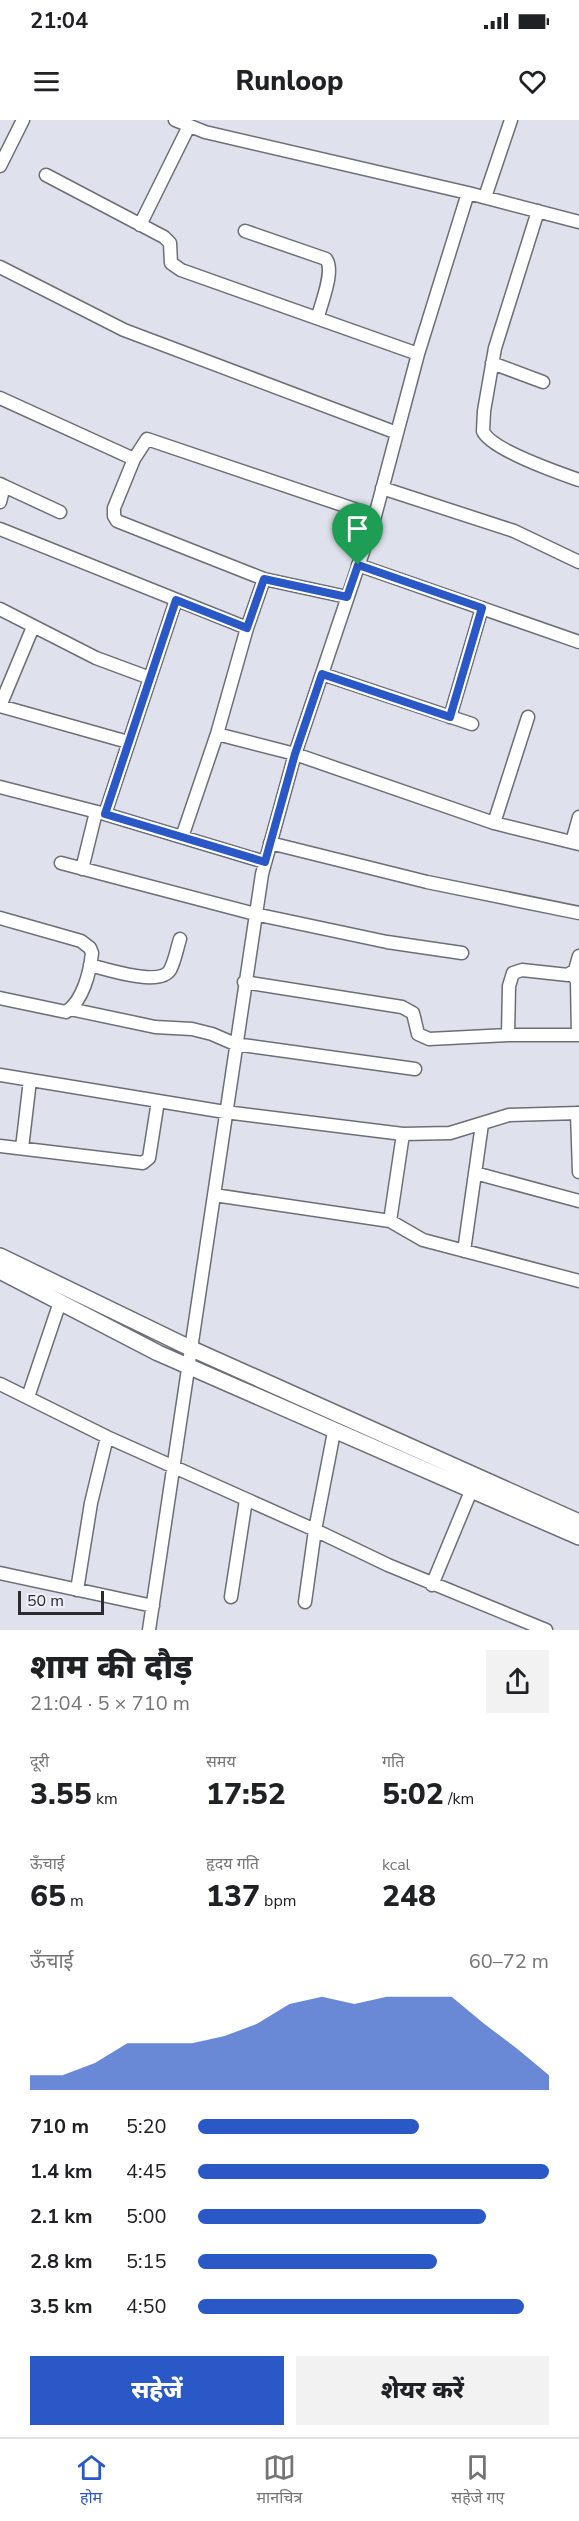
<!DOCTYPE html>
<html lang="hi">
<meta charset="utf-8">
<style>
:root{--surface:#fff;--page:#f2f2f2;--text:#202124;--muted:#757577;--line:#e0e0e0;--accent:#2a58c7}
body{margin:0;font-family:"Nunito Sans","Noto Sans Devanagari",sans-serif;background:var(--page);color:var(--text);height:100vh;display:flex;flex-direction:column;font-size:22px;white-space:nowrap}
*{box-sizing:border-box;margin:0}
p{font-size:20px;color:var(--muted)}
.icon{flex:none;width:33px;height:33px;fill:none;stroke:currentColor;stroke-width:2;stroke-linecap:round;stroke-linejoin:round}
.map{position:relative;height:1510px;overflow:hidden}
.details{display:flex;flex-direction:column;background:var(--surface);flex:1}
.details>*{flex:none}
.scale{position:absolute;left:18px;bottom:15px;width:86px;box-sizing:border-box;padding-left:6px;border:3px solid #2a2b2f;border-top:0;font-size:16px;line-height:21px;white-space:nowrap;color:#2a2b2f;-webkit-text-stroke:4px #edeff9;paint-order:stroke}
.pin{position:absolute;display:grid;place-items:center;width:51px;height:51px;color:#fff;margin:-62px -26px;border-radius:50% 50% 50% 0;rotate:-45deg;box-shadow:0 0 6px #0007}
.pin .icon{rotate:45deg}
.round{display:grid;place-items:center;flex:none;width:63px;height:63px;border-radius:0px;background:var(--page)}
.overview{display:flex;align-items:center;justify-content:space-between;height:102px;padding:0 30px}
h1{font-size:33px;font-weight:800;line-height:45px}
.metrics{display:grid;grid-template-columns:repeat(3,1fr);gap:9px;height:102px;padding:6px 30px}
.metrics div{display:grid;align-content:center}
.metrics b{font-size:30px;font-weight:800}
.metrics small{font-size:16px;font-weight:400}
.metrics p{font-size:16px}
.chart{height:168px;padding:12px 30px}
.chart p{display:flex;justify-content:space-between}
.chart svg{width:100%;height:108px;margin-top:6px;fill:var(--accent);opacity:.7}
.cta{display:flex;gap:12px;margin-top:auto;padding:12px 30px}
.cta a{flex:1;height:69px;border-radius:0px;background:var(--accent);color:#fff;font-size:24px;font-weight:800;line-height:69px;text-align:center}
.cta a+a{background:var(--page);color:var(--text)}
ul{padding:0 30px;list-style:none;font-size:20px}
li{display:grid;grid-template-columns:96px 72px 1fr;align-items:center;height:45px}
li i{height:15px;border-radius:8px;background:var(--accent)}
.status{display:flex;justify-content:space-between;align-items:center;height:42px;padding:0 30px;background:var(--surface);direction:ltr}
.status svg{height:16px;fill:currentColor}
header{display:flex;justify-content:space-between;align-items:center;height:78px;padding:0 30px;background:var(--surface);font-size:27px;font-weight:800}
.tab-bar{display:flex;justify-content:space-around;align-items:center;height:84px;border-top:2px solid var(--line);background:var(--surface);font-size:16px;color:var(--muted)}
.tab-bar a{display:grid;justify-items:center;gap:3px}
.tab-bar .active{color:var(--accent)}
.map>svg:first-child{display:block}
</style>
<div class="status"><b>21:04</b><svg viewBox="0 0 49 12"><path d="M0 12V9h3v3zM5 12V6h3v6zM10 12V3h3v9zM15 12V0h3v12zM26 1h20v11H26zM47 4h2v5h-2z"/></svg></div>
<header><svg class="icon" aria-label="menu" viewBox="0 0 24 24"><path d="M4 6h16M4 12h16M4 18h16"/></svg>Runloop<svg class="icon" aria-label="heart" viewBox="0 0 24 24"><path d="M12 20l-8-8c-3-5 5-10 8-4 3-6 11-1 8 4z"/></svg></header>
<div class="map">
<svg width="579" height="1510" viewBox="0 0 579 1510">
<rect width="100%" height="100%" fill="#dfe2ec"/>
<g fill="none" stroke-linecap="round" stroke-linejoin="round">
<defs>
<path id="minor" d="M175,0L205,12L468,73L579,102
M0,46L23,0
M46,55L164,117L170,123L171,143L181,150L418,234
M485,77L511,0
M538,91L495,228L484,291L483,311C490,329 559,353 579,360
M140,105L189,6
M245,111L326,139C335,151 321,183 318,197
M0,147L124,210L397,313
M492,243L543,262
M0,278L134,339L147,319L375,396
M134,339L114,388V396L117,401L264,459
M0,364L4,366L0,382
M4,366L60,392
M382,368L514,411L579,442
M0,409L247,508L264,459L347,477
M358,445L579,522
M0,489L96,538L150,558
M247,508L217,614L295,634L494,703L579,724
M322,554L472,604
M0,586L128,622
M0,586L33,507
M450,597L482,488
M0,667L105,694L265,742
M105,694L176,480
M494,703L528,597
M182,717L217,614
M572,722L579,697
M270,723L427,762L579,793
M61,743L255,794L387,822L462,833
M82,749L96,692
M0,798L81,821L90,828L92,833C90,852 83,881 66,892L0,878
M90,845C106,849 160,867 170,850C175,841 177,828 180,819
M572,853L577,861L578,915
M244,862L402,887L413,893L418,914L429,919L508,915H579
M70,889L155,907L192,909L212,914L235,924L415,949
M508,915L509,866L513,853L522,850L568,855L575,850L579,836
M0,955L225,992L403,1014L450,1013L509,995L579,993
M577,993L579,1052
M0,1026L143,1043L149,1038L158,981
M22,1028L30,960
M475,1053L579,1081
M214,1075L390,1101L423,1120L579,1161
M390,1101L403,1014
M464,1131L482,1004
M0,1264L107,1317L315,1410L388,1445L546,1510
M28,1277L60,1182
M0,1453L153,1486
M432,1465L471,1371
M77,1470L91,1383L107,1317
M231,1477L246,1380
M305,1482L315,1410L334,1312
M149,1510L262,754L295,634L375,396L418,234L468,73"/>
<path id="major" d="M0,1136L192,1229L579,1402
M0,1151L158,1233L579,1417"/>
</defs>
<!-- minor casing -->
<use href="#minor" stroke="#6c6e77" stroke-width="15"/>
<!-- major casing -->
<use href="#major" stroke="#6c6e77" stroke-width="18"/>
<!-- minor -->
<use href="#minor" stroke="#fff" stroke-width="12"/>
<!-- major -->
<use href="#major" stroke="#fff" stroke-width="15"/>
</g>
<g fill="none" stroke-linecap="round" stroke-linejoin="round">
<defs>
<path id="route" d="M358,445L482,488L450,597L322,554L295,634L265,742L105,694L176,480L247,508L264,459L347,477Z"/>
</defs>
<!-- route casing -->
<use href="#route" stroke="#fff" stroke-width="12"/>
<!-- route -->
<use href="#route" stroke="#2a58c7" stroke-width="8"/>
</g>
</svg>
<div class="scale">50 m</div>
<div class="pin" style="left:358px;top:445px;background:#1e9e55"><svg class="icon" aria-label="arrive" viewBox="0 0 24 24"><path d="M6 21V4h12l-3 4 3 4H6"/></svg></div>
</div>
<section class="details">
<div class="overview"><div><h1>शाम की दौड़</h1><p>21:04 · 5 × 710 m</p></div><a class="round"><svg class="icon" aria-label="share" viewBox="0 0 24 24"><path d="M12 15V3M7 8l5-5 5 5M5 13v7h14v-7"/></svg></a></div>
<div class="metrics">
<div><p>दूरी</p><b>3.55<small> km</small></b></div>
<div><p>समय</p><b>17:52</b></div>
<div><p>गति</p><b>5:02<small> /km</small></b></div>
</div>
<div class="metrics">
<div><p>ऊँचाई</p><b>65<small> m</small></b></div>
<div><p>हृदय गति</p><b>137<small> bpm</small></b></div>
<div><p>kcal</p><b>248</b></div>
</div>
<div class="chart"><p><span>ऊँचाई</span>60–72 m</p>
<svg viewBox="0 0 160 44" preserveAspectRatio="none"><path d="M0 44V38L10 38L20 33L30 25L40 25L50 25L60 22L70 17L80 9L90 6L100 9L110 6L120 6L130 6L140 17L150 27L160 38V44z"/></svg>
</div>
<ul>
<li><b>710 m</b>5:20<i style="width:63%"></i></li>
<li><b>1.4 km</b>4:45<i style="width:100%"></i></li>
<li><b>2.1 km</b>5:00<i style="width:82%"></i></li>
<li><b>2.8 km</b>5:15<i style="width:68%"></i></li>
<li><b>3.5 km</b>4:50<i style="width:93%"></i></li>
</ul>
<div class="cta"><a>सहेजें</a><a>शेयर करें</a></div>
</section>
<nav class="tab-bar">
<a class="active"><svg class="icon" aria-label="home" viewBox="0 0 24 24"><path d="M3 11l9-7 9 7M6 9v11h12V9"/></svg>होम</a>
<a><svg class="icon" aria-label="map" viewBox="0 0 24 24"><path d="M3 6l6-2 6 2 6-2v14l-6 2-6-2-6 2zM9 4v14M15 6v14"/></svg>मानचित्र</a>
<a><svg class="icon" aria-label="saved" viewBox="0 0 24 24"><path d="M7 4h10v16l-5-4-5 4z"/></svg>सहेजे गए</a>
</nav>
